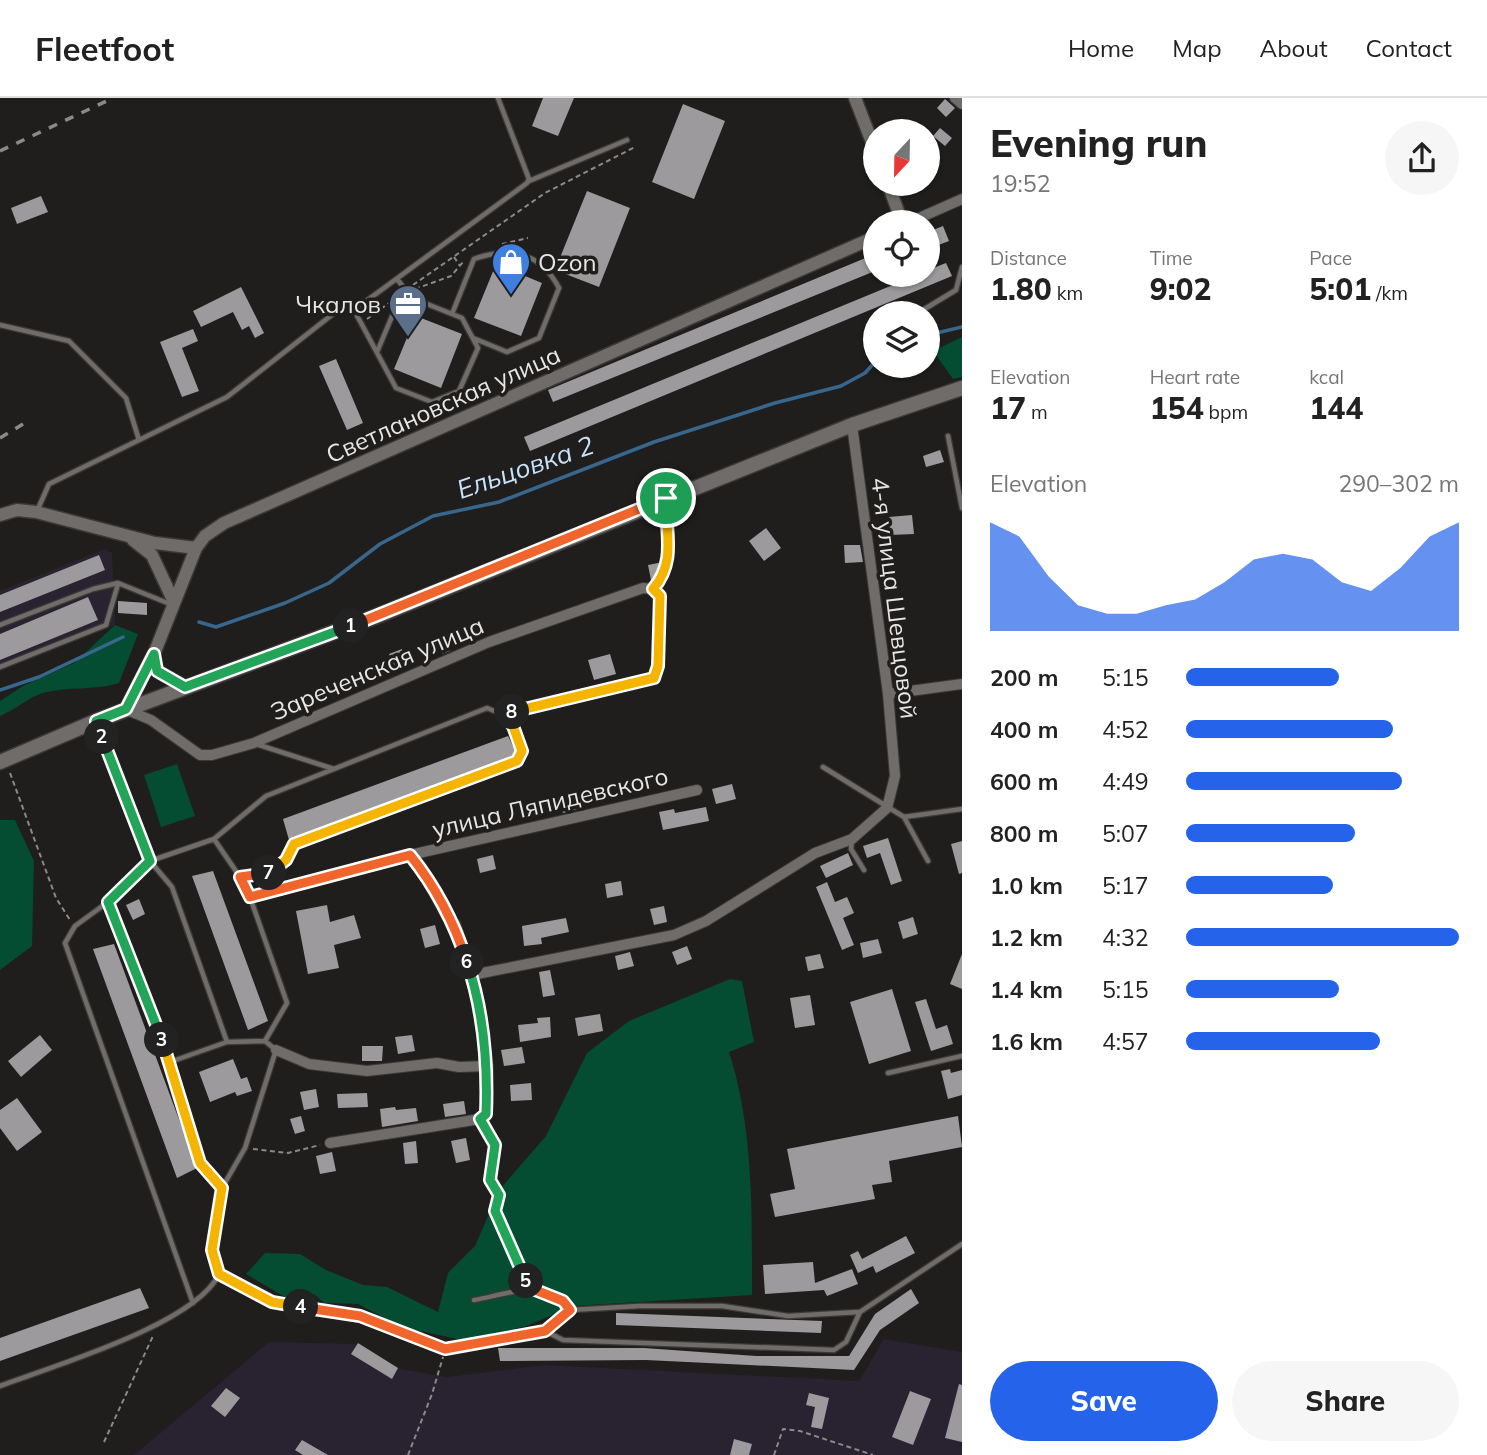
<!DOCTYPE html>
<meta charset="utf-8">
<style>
:root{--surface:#fff;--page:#f6f6f6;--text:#222;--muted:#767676;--line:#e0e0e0;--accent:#2563eb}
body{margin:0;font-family:Mulish,sans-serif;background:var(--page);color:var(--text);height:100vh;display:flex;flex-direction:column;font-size:26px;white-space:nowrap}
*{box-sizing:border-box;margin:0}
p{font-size:23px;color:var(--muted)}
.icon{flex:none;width:38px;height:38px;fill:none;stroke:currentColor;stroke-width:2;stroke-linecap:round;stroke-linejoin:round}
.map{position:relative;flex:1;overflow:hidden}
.sheet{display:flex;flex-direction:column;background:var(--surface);width:525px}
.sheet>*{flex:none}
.needle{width:46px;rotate:202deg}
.controls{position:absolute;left:863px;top:21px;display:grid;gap:14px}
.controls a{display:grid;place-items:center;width:77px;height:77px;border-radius:50%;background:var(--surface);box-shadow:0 2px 5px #0004;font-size:35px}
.pin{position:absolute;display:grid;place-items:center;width:60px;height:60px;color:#fff;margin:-30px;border:4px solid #fff;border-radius:50%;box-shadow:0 2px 7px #0007}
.km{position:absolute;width:35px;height:35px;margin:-18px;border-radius:50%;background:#222;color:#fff;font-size:19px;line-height:35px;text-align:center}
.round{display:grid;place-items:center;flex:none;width:74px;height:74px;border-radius:37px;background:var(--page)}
.headline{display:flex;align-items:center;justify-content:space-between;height:119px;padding:0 28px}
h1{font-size:38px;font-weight:800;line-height:52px}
.metrics{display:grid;grid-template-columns:repeat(3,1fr);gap:10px;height:119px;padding:7px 28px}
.metrics div{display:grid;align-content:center}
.metrics b{font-size:30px;font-weight:800}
.metrics small{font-size:19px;font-weight:400}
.metrics p{font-size:19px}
.chart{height:196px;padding:14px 28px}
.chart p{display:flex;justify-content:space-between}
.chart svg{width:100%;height:126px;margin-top:7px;fill:var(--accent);opacity:.7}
.button{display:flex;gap:14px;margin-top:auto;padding:14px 28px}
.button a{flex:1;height:80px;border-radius:42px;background:var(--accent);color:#fff;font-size:28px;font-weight:800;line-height:80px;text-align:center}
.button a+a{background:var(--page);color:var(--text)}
ul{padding:0 28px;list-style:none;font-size:23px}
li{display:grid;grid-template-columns:112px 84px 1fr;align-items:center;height:52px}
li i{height:18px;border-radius:9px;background:var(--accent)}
header{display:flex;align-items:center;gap:42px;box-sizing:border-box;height:98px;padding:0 35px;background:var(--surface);border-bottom:2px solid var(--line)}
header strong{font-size:33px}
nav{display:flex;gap:38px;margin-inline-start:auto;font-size:24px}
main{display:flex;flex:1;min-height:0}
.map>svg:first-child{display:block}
</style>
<header>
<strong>Fleetfoot</strong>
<nav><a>Home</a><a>Map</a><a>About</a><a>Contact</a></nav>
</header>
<main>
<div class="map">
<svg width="962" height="1357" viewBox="0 0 962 1357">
<rect width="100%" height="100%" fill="#201e1c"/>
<!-- industrial -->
<path fill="#282231" d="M105,451L112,455L115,527L0,573V493Z
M884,1241L962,1254V1357H134L269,1244L357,1246L401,1271L447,1279L544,1267L859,1283Z"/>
<!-- green -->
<path fill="#044c32" d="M962,239V279L953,281L933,253Z
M115,527L138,536L119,585C94,593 68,588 43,595C27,600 15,612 0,618V603L23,588L74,565Z
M177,666L195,718L161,729L144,677Z
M0,722H15L34,763L32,848L0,872Z
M730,881L742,883L754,944L729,954C754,1031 752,1117 752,1197L574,1208L526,1228L467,1243L401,1229L358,1206L324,1205L314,1196L295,1205L246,1176L265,1155L300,1156L326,1172L363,1187L387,1189L438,1214L448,1175L475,1148L500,1091L546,1038L587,955L629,923Z"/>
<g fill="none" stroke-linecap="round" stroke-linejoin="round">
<!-- stream -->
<path stroke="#38678e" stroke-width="3.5" d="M928,237L962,229
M199,524L216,529L285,505L329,485L380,446L433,418L499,404L654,344L775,305L841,288L865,275L875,264
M0,592L39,579L123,539"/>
</g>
<!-- building -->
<path fill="#9c9a9d" d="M543,0H574L558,38L532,28Z
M945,1L955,10L946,19L937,10Z
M683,6L725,23L694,101L652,84Z
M940,30L952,40L945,48L933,38Z
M587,93L630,110L599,189L555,172Z
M41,98L48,114L17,126L11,110Z
M943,128L949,143L928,151V134Z
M875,156V173L553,304L548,292Z
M946,165L952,178L530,353L524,339L917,177H928V172Z
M496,166L542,185L521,238L474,220Z
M241,189L264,235L255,240L249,228L242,232L233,214L201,229L193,213Z
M416,218L462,236L441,290L394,271Z
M193,231L198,243L182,250L199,293L182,299L160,244Z
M336,261L363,325L347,332L319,268Z
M940,352L944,364L926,369L923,358Z
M912,417L914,436L890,437L889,419Z
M766,430L781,450L764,463L749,443Z
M844,447H860L863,464L845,465Z
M99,457L105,472L0,514V497Z
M663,464L666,478L651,482L648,467Z
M88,499L98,522L0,562V536Z
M118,503L147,505V517L118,515Z
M446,542L450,553L442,556L438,545Z
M402,551L408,567L395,572L389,556Z
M610,556L616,576L594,582L588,562Z
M508,638L516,654L514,659L289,742L283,721Z
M732,686L736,701L716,706L712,691Z
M574,701L577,711L563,715L560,705Z
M706,709L709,723L663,732L659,714L674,711L675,715Z
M888,740L902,783L891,787L880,755L867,760L863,748Z
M962,743V775L959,776L951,746Z
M848,755L853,767L826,780L820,768Z
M493,757L496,771L480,775L477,761Z
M213,773L268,923L248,932L192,778Z
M621,783L623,797L607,800L605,786Z
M827,784L835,804L847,799L854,815L843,820L854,847L842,852L816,789Z
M139,801L145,816L133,822L126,807Z
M327,807L330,824L354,817L361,840L334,847L339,870L308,876L296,813Z
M664,808L667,824L654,827L650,811Z
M913,819L918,836L903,841L898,824Z
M566,820L569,834L541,840L542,846L524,848L522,828Z
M435,827L440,846L425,850L420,831Z
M878,841L882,855L863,860L860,845Z
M114,846L197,1070L177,1080L93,851Z
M687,848L692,861L677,867L672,854Z
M630,854L634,868L618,872L615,858Z
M820,856L824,870L808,873L805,859Z
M962,856V891L950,886Z
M550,872L555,897L543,899L539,874Z
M892,891L911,953L869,966L850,904Z
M810,897L815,927L795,930L790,900Z
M926,901L936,931L947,927L953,946L931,953L915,904Z
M600,916L603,933L578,938L575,920Z
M550,919L551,939L520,944L518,927L538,925L537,920Z
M40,937L52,952L21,979L8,963Z
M412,937L415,953L398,956L395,939Z
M362,948H383L382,963H362Z
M522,949L525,965L504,968L501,952Z
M233,961L241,981L247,979L252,993L237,998L235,994L210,1004L199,974Z
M950,971L951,975L962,972V997L948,1001L941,973Z
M531,985L532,1002L511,1003L510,987Z
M316,991L319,1009L304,1012L300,994Z
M367,995L368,1009L338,1010L337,996Z
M17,1000L42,1034L17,1053L0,1030V1012Z
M464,1003L466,1016L445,1019L443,1006Z
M395,1009L396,1012L416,1010L418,1023L382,1029L380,1011Z
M301,1018L305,1033L295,1036L290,1021Z
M958,1018L962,1049L889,1063L892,1084L872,1087L875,1101L775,1119L770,1096L795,1091L787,1051Z
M466,1040L470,1062L456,1065L451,1043Z
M416,1043L418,1065L405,1066L403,1045Z
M332,1054L336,1073L320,1076L316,1058Z
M906,1138L915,1155L876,1175L873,1168L858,1175L850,1157L858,1153L862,1161Z
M813,1164L815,1185L852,1171L858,1186L827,1198L824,1192L765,1196L763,1167Z
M140,1190L149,1210L0,1263V1240Z
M911,1191L919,1205L880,1232L854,1272L646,1262L500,1263L498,1250H644L756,1258H849L875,1216Z
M616,1215L822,1223L821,1235L616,1227Z
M358,1245L398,1270L392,1281L351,1256Z
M959,1286L962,1287V1344L945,1340Z
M226,1290L240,1300L225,1319L211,1308Z
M910,1293L931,1301L913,1347L892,1339Z
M809,1295L829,1300L822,1331L811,1329L815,1309L806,1307Z
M734,1341L752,1346L749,1357H730Z
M302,1342L328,1357H303L295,1352Z"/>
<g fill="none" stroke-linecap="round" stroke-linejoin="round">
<defs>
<path id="service" d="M529,83L627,42
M354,212L396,290L432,304L459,293L478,250L462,220L412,200L397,181
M918,215L956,192L962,169
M452,216L474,161C511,148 540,154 559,190L539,240L507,254L473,240
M0,227L69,243L126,300L139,342
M377,254L393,216L421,204
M948,338L962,410
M37,413L49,386L227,299L338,212H354L527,85L529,81L498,0
M0,527L93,491L118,485L170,506
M0,569L106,527L118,486
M256,646L334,671
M823,669L904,719L962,711
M904,719L928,763
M214,741L266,698L487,610C512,619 514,629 522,653L517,663L294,746C281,771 267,776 240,779
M852,741L851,751L864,772
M108,804L75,828L65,845L193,1205
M170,964L227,944L172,789L150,763L214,741L240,779L250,799L287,905L265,943
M888,975L962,958
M222,1090L245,1050L276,952L265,943L227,944
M474,1202C509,1196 543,1179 570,1212
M545,1233L570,1212L639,1208H722L788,1218L859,1214
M445,1251L545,1233L563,1242L834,1252L846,1244L860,1214L962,1146
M0,1288C53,1268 196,1226 219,1176L212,1152L222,1090L200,1065L170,964L108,804L150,763L96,624"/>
<path id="minor" d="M955,0L962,6
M910,124L962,101
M888,596L962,586
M127,612L151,622L200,657H212L254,645L489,544L643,490L653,491L660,498L658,568L654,580L504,616
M250,799L410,757L697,692
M472,877L674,837L706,823L815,755L852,741L887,710L895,678L888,596L852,327
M276,952L309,966L367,973L437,965L459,969L488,968
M330,1045L480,1021L486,1016L488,968L472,877L455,826L447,819L421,770L410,757"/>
<path id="tertiary" d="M855,0L875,52
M888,86L902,124
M0,417L17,412L36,414L155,445L196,450
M133,442L152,457L173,502
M154,556L157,573L185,589
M126,611L154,556L196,450L205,438L224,425L875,139"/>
<path id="secondary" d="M0,664L96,623L377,518L852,327L962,290"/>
</defs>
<!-- service casing -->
<use href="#service" stroke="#3b3937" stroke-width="7"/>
<!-- minor casing -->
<use href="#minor" stroke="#3b3937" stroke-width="12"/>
<!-- tertiary casing -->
<use href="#tertiary" stroke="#3b3937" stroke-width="15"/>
<!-- secondary casing -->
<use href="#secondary" stroke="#3b3937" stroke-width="17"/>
<!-- path -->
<path stroke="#8b8987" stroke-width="2" stroke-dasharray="5 3.5" stroke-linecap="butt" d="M502,146L528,140
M454,159L460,168
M413,187L545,95L635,49
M415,191L451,178L463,164
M367,221L400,197
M660,482L668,461L666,416
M10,675L56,800L70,822
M485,1029L495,1047L490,1082L499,1097L495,1113L527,1185
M253,1051L288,1055L320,1047
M226,1180L272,1204L360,1218L438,1248
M104,1344L153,1238
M408,1357L432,1296L443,1259
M774,1357L783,1331L800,1333L873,1357"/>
<!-- service -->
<use href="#service" stroke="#6f6c69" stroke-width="4.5"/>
<!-- minor -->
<use href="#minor" stroke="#6f6c69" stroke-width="10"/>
<!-- tertiary -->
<use href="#tertiary" stroke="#6f6c69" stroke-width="12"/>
<!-- secondary -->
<use href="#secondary" stroke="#6f6c69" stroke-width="14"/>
<!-- rail -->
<path stroke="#8c8a89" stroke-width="3.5" stroke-dasharray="9 9" stroke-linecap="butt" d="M0,53L113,0
M0,340L23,326"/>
</g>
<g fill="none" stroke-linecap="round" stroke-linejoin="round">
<defs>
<path id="split-1" d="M351,528L666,400"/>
<path id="split-2" d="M102,639L96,623L126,611L154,556L157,573L185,589L351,528"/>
<path id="split-3" d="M102,639L150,763L108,804L162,942"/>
<path id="split-4" d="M162,942L200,1065L222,1090L212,1152L219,1176L272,1204L301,1209"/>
<path id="split-5" d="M301,1209L360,1218L445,1251L545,1233L570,1212L563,1203L528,1189L526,1183"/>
<path id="split-6" d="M467,864C484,914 488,964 486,1016L480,1021L495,1047L490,1082L499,1097L495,1113L526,1183"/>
<path id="split-7" d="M269,775L240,779L250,799L410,757C435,788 455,827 467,864"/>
<path id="split-8" d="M269,775L286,762L294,746L517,663L522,653L513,628L503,616L512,614"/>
<path id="split-9" d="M512,614L654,580L658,568L660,498L653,491C677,463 665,434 666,400"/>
</defs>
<!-- split-1 casing -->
<use href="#split-1" stroke="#fff" stroke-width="14"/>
<!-- split-2 casing -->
<use href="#split-2" stroke="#fff" stroke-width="14"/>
<!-- split-3 casing -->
<use href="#split-3" stroke="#fff" stroke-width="14"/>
<!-- split-4 casing -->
<use href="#split-4" stroke="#fff" stroke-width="14"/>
<!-- split-5 casing -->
<use href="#split-5" stroke="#fff" stroke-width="14"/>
<!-- split-6 casing -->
<use href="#split-6" stroke="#fff" stroke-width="14"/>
<!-- split-7 casing -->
<use href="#split-7" stroke="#fff" stroke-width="14"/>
<!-- split-8 casing -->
<use href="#split-8" stroke="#fff" stroke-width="14"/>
<!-- split-9 casing -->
<use href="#split-9" stroke="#fff" stroke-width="14"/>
<!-- split-1 -->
<use href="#split-1" stroke="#f0652b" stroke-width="9"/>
<!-- split-2 -->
<use href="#split-2" stroke="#22a559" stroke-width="9"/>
<!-- split-3 -->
<use href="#split-3" stroke="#22a559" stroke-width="9"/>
<!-- split-4 -->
<use href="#split-4" stroke="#f5b400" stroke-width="9"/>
<!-- split-5 -->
<use href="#split-5" stroke="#f0652b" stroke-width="9"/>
<!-- split-6 -->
<use href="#split-6" stroke="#22a559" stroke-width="9"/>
<!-- split-7 -->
<use href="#split-7" stroke="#f0652b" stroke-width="9"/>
<!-- split-8 -->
<use href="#split-8" stroke="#f5b400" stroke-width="9"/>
<!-- split-9 -->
<use href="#split-9" stroke="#f5b400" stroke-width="9"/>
</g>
<!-- icons -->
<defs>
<symbol id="shop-pin" viewBox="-11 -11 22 30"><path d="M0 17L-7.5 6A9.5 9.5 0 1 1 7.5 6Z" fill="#3f7fe0" stroke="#201e1c"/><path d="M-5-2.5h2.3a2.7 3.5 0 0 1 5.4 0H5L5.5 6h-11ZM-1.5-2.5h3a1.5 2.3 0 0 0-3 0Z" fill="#fff"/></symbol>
<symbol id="office-pin" viewBox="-11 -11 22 30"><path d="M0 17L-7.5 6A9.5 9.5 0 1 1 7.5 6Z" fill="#5c6f8a" stroke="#201e1c"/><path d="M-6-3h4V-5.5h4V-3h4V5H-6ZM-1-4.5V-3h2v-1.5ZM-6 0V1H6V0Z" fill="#fff"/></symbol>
</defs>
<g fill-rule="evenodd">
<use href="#shop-pin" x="489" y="142" width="44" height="60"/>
<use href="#office-pin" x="386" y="184" width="44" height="60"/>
</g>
<g text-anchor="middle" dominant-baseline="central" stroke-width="7" stroke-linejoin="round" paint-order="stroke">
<!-- poi labels -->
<g font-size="24" fill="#e8e6e5" stroke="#201e1c" text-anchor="start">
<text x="538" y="164">Ozon</text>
<text x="381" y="206" text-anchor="end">Чкалов</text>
</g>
<!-- street labels -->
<g font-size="24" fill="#e8e6e5" stroke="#201e1c">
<text transform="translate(443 306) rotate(-24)">Светлановская улица</text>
<text transform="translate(895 500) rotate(83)">4-я улица Шевцовой</text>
<text transform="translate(377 570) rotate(-23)">Зареченская улица</text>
<text transform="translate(550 704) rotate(-13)">улица Ляпидевского</text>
</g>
<!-- water labels -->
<g font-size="26" font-style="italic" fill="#c7e2fb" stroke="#201e1c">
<text transform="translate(525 369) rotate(-19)">Ельцовка 2</text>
</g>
</g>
</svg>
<div class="controls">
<a><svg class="needle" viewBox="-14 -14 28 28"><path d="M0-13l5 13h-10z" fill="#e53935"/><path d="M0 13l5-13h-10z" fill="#767676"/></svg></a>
<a><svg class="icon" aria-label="locate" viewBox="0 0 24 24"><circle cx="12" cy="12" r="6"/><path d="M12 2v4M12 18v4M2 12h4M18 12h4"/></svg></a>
<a><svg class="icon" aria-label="layers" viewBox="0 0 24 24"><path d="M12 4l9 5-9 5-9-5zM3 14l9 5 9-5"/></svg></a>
</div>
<div class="pin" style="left:666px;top:400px;background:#1e9e55"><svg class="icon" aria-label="arrive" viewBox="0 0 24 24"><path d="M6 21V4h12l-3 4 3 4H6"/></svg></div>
<b class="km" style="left:351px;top:528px">1</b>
<b class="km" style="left:102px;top:639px">2</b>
<b class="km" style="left:162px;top:942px">3</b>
<b class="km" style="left:301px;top:1209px">4</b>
<b class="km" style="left:526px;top:1183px">5</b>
<b class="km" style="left:467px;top:864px">6</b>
<b class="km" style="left:269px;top:775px">7</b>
<b class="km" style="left:512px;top:614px">8</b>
</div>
<section class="sheet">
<div class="headline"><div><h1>Evening run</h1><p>19:52</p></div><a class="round"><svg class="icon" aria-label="share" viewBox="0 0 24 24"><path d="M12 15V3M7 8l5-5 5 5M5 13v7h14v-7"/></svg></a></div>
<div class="metrics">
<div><p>Distance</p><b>1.80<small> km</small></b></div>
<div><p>Time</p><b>9:02</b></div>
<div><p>Pace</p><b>5:01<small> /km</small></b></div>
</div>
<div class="metrics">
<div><p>Elevation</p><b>17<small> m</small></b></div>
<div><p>Heart rate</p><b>154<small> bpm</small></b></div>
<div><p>kcal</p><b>144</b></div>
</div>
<div class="chart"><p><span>Elevation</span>290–302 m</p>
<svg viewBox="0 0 160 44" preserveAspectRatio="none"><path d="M0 44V6L10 11L20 25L30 35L40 38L50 38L60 35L70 33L80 27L90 19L100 17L110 19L120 27L130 30L140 22L150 11L160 6V44z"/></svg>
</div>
<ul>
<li><b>200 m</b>5:15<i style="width:56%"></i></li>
<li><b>400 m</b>4:52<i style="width:76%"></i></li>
<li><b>600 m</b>4:49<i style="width:79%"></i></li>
<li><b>800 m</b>5:07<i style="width:62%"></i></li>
<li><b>1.0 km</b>5:17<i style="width:54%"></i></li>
<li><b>1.2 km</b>4:32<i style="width:100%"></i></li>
<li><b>1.4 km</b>5:15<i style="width:56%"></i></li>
<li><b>1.6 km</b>4:57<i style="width:71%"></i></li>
</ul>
<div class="button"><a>Save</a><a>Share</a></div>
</section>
</main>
